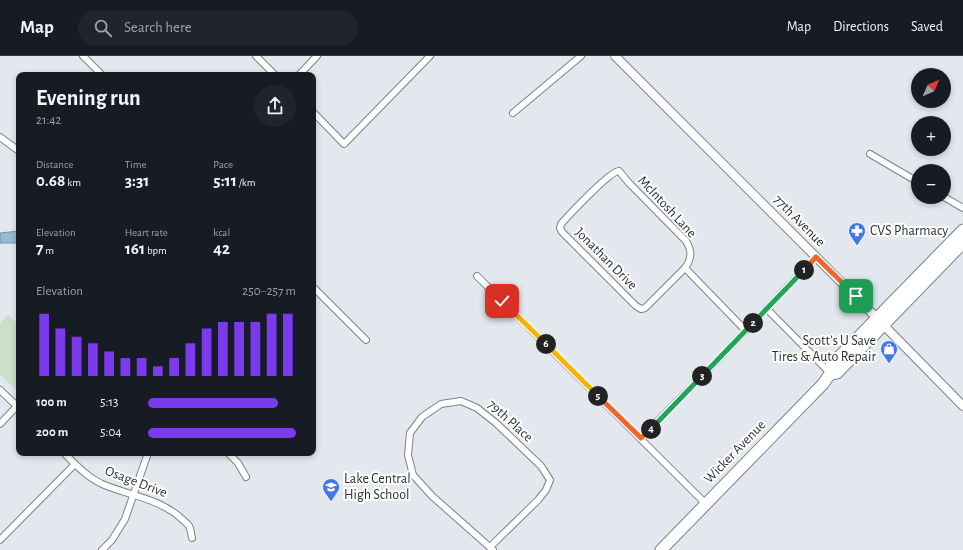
<!DOCTYPE html>
<meta charset="utf-8">
<style>
:root{--surface:#171b24;--page:#20242c;--text:#f1f3f6;--muted:#9ea1a6;--line:#363941;--accent:#7c3aed}
body{margin:0;font-family:"Alegreya Sans",sans-serif;background:var(--page);color:var(--text);height:100vh;display:flex;flex-direction:column;font-size:15px;white-space:nowrap}
*{box-sizing:border-box;margin:0}
p{font-size:13px;color:var(--muted)}
.icon{flex:none;width:22px;height:22px;fill:none;stroke:currentColor;stroke-width:2;stroke-linecap:round;stroke-linejoin:round}
.map{position:relative;flex:1;overflow:hidden}
.side{position:absolute;left:16px;top:16px;width:300px;height:384px;display:flex;flex-direction:column;background:var(--surface);border-radius:8px;box-shadow:0 2px 6px #0003}
.side>*{flex:none}
.needle{width:26px;rotate:45deg}
.fabs{position:absolute;left:911px;top:12px;display:grid;gap:8px}
.fabs a{display:grid;place-items:center;width:40px;height:40px;border-radius:50%;background:var(--surface);box-shadow:0 2px 6px #0003;font-size:20px}
.pin{position:absolute;display:grid;place-items:center;width:34px;height:34px;color:#fff;margin:-17px;border-radius:8px;box-shadow:0 2px 6px #0006}
.km{position:absolute;width:20px;height:20px;margin:-10px;border-radius:50%;background:#222;color:#fff;font-size:11px;line-height:20px;text-align:center}
.round{display:grid;place-items:center;flex:none;width:42px;height:42px;border-radius:21px;background:var(--page)}
.headline{display:flex;align-items:center;justify-content:space-between;height:68px;padding:0 20px}
h1{font-size:22px;font-weight:700;line-height:30px}
.metrics{display:grid;grid-template-columns:repeat(3,1fr);gap:6px;height:68px;padding:4px 20px}
.metrics div{display:grid;align-content:center}
.metrics b{font-size:17px;font-weight:700}
.metrics small{font-size:11px;font-weight:400}
.metrics p{font-size:11px}
.chart{height:112px;padding:8px 20px}
.chart p{display:flex;justify-content:space-between}
.chart svg{width:100%;height:72px;margin-top:4px;stroke:var(--accent);stroke-width:6}
ul{padding:0 20px;list-style:none;font-size:13px}
li{display:grid;grid-template-columns:64px 48px 1fr;align-items:center;height:30px}
li i{height:10px;border-radius:5px;background:var(--accent)}
header{display:flex;align-items:center;gap:24px;box-sizing:border-box;height:56px;padding:0 20px;background:var(--surface);border-bottom:1px solid var(--line)}
header strong{font-size:19px}
nav{display:flex;gap:22px;margin-inline-start:auto;font-size:14px}
.search{width:280px;height:36px;background:var(--page);display:flex;align-items:center;gap:10px;box-sizing:border-box;padding:0 14px;border-radius:22px;color:var(--muted);font-size:15px}
.map>svg:first-child{display:block}
</style>
<header>
<strong>Map</strong>
<div class="search"><svg class="icon" aria-label="search" viewBox="0 0 24 24"><circle cx="10" cy="10" r="6"/><path d="M15 15l6 6"/></svg>Search here</div>
<nav><a>Map</a><a>Directions</a><a>Saved</a></nav>
</header>
<div class="map">
<svg width="963" height="494" viewBox="0 0 963 494">
<rect width="100%" height="100%" fill="#e2e8ed"/>
<!-- green -->
<path fill="#cae0c9" d="M8,259L19,269V337L0,318V267Z"/>
<!-- water -->
<path fill="#94bbd4" stroke="#7591a3" d="M19,175V187H0V177Z"/>
<g fill="none" stroke-linecap="round" stroke-linejoin="round">
<defs>
<path id="street" d="M83,0L102,19
M256,0L275,19
M299,19L317,0
M313,56L344,88L430,0
M513,57L581,0
M0,81L19,95
M870,98L918,126
M944,141L963,152
M685,212L645,252L641,253L636,250L562,176L560,172L561,168C569,159 610,115 619,115L629,127L686,185C692,195 692,202 685,212L746,275
M477,220L706,448
M313,231L366,284
M767,253L830,317
M0,334L19,352
M0,368L17,350
M641,382L709,313L816,201
M64,397C76,409 87,421 102,428C130,440 160,442 183,464C185,466 188,468 189,470C191,473 191,479 192,482
M228,397L238,407L246,421
M0,484L75,408
M490,491L538,444L546,434L550,424L541,410L496,367L477,352L461,345L441,348L422,361L410,377L408,399L413,419L432,440L493,494
M102,494L112,484L125,463L148,397"/>
<path id="secondary" d="M615,0L857,242L963,350"/>
<path id="highway" d="M830,318L837,317L963,187
M661,494L823,328L830,318L831,309L963,174"/>
</defs>
<!-- street casing -->
<use href="#street" stroke="#7d8287" stroke-width="8"/>
<!-- secondary casing -->
<use href="#secondary" stroke="#7d8287" stroke-width="10"/>
<!-- highway casing -->
<use href="#highway" stroke="#7d8287" stroke-width="13"/>
<!-- street -->
<use href="#street" stroke="#fff" stroke-width="6"/>
<!-- secondary -->
<use href="#secondary" stroke="#fff" stroke-width="8"/>
<!-- highway -->
<use href="#highway" stroke="#fff" stroke-width="11"/>
</g>
<g fill="none" stroke-linecap="round" stroke-linejoin="round">
<defs>
<path id="split-1" d="M804,214L816,201L856,240"/>
<path id="split-2" d="M753,267L804,214"/>
<path id="split-3" d="M702,320L753,267"/>
<path id="split-4" d="M651,373L702,320"/>
<path id="split-5" d="M598,340L641,382L651,373"/>
<path id="split-6" d="M546,288L598,340"/>
<path id="split-7" d="M502,245L546,288"/>
</defs>
<!-- split-1 casing -->
<use href="#split-1" stroke="#fff" stroke-width="8"/>
<!-- split-2 casing -->
<use href="#split-2" stroke="#fff" stroke-width="8"/>
<!-- split-3 casing -->
<use href="#split-3" stroke="#fff" stroke-width="8"/>
<!-- split-4 casing -->
<use href="#split-4" stroke="#fff" stroke-width="8"/>
<!-- split-5 casing -->
<use href="#split-5" stroke="#fff" stroke-width="8"/>
<!-- split-6 casing -->
<use href="#split-6" stroke="#fff" stroke-width="8"/>
<!-- split-7 casing -->
<use href="#split-7" stroke="#fff" stroke-width="8"/>
<!-- split-1 -->
<use href="#split-1" stroke="#f0652b" stroke-width="5"/>
<!-- split-2 -->
<use href="#split-2" stroke="#22a559" stroke-width="5"/>
<!-- split-3 -->
<use href="#split-3" stroke="#22a559" stroke-width="5"/>
<!-- split-4 -->
<use href="#split-4" stroke="#22a559" stroke-width="5"/>
<!-- split-5 -->
<use href="#split-5" stroke="#f0652b" stroke-width="5"/>
<!-- split-6 -->
<use href="#split-6" stroke="#f5b400" stroke-width="5"/>
<!-- split-7 -->
<use href="#split-7" stroke="#f5b400" stroke-width="5"/>
</g>
<!-- icons -->
<defs>
<symbol id="pharmacy-pin" viewBox="-11 -11 22 30"><path d="M0 17L-7.5 6A9.5 9.5 0 1 1 7.5 6Z" fill="#4277e7" stroke="#fff"/><path d="M-2-6h4v4h4v4h-4v4h-4v-4h-4v-4h4Z" fill="#fff"/></symbol>
<symbol id="shop-pin" viewBox="-11 -11 22 30"><path d="M0 17L-7.5 6A9.5 9.5 0 1 1 7.5 6Z" fill="#4277e7" stroke="#fff"/><path d="M-5-2.5h2.3a2.7 3.5 0 0 1 5.4 0H5L5.5 6h-11ZM-1.5-2.5h3a1.5 2.3 0 0 0-3 0Z" fill="#fff"/></symbol>
<symbol id="school-pin" viewBox="-11 -11 22 30"><path d="M0 17L-7.5 6A9.5 9.5 0 1 1 7.5 6Z" fill="#4277e7" stroke="#fff"/><path d="M0-5L7-2L0 1L-7-2ZM-4 1L0 2.5L4 1V4Q0 6-4 4Z" fill="#fff"/></symbol>
</defs>
<g fill-rule="evenodd">
<use href="#pharmacy-pin" x="847" y="165" width="20" height="27"/>
<use href="#shop-pin" x="879" y="283" width="20" height="27"/>
<use href="#school-pin" x="321" y="421" width="20" height="27"/>
</g>
<g text-anchor="middle" dominant-baseline="central" stroke-width="4" stroke-linejoin="round" paint-order="stroke">
<!-- street labels -->
<g font-size="14" fill="#2c2e30" stroke="#fff">
<text transform="translate(667 151) rotate(47)">Mclntosh Lane</text>
<text transform="translate(799 165) rotate(45)">77th Avenue</text>
<text transform="translate(606 203) rotate(45)">Jonathan Drive</text>
<text transform="translate(510 365) rotate(42)">79th Place</text>
<text transform="translate(735 396) rotate(-46)">Wicker Avenue</text>
<text transform="translate(136 426) rotate(21)">Osage Drive</text>
</g>
<!-- poi labels -->
<g font-size="14" fill="#2c2e30" stroke="#fff" text-anchor="start">
<text x="870" y="175">CVS Pharmacy</text>
<text x="876" y="285" text-anchor="end">Scott's U Save<tspan x="876" dy="16">Tires &amp; Auto Repair</tspan></text>
<text x="344" y="423">Lake Central<tspan x="344" dy="16">High School</tspan></text>
</g>
</g>
</svg>
<div class="fabs">
<a><svg class="needle" viewBox="-14 -14 28 28"><path d="M0-13l5 13h-10z" fill="#e53935"/><path d="M0 13l5-13h-10z" fill="#9ea1a6"/></svg></a>
<a>+</a>
<a>−</a>
</div>
<div class="pin" style="left:856px;top:240px;background:#1e9e55"><svg class="icon" aria-label="arrive" viewBox="0 0 24 24"><path d="M6 21V4h12l-3 4 3 4H6"/></svg></div>
<div class="pin" style="left:502px;top:245px;background:#d93025"><svg class="icon" aria-label="check" viewBox="0 0 24 24"><path d="M5 12l5 5 9-10"/></svg></div>
<b class="km" style="left:804px;top:214px">1</b>
<b class="km" style="left:753px;top:267px">2</b>
<b class="km" style="left:702px;top:320px">3</b>
<b class="km" style="left:651px;top:373px">4</b>
<b class="km" style="left:598px;top:340px">5</b>
<b class="km" style="left:546px;top:288px">6</b>
<section class="side">
<div class="headline"><div><h1>Evening run</h1><p>21:42</p></div><a class="round"><svg class="icon" aria-label="share" viewBox="0 0 24 24"><path d="M12 15V3M7 8l5-5 5 5M5 13v7h14v-7"/></svg></a></div>
<div class="metrics">
<div><p>Distance</p><b>0.68<small> km</small></b></div>
<div><p>Time</p><b>3:31</b></div>
<div><p>Pace</p><b>5:11<small> /km</small></b></div>
</div>
<div class="metrics">
<div><p>Elevation</p><b>7<small> m</small></b></div>
<div><p>Heart rate</p><b>161<small> bpm</small></b></div>
<div><p>kcal</p><b>42</b></div>
</div>
<div class="chart"><p><span>Elevation</span>250–257 m</p>
<svg viewBox="0 0 160 44" preserveAspectRatio="none"><path d="M5 44V6M15 44V15M25 44V20M35 44V24M45 44V29M55 44V33M65 44V33M75 44V38M85 44V33M95 44V24M105 44V15M115 44V11M125 44V11M135 44V11M145 44V6M155 44V6"/></svg>
</div>
<ul>
<li><b>100 m</b>5:13<i style="width:88%"></i></li>
<li><b>200 m</b>5:04<i style="width:100%"></i></li>
</ul>
</section>
</div>
